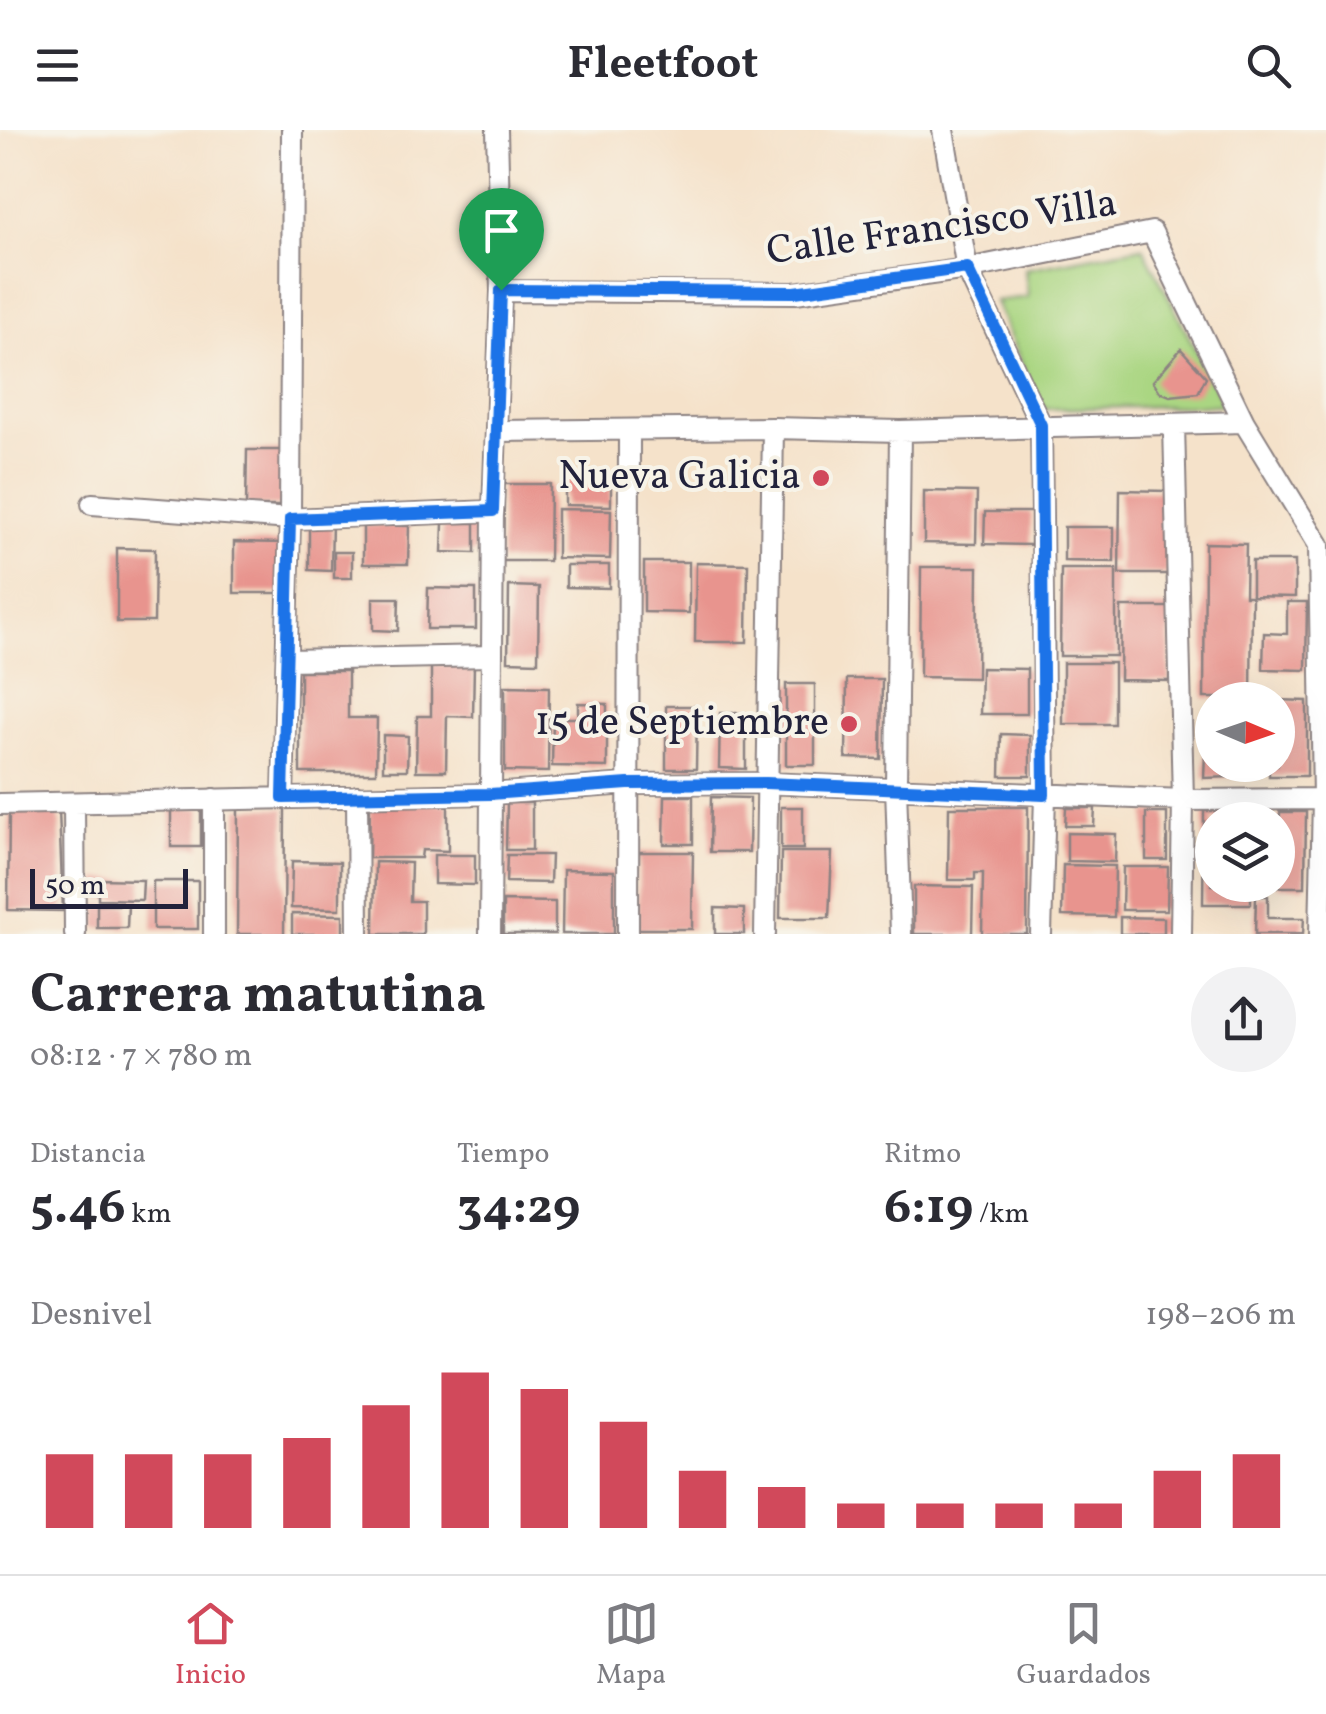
<!DOCTYPE html>
<html lang="es">
<meta charset="utf-8">
<style>
:root{--surface:#fff;--page:#f2f2f3;--text:#2b2b33;--muted:#7c7c81;--line:#e1e1e2;--accent:#d1495b}
body{margin:0;font-family:Vollkorn,serif;background:var(--page);color:var(--text);height:100vh;display:flex;flex-direction:column;font-size:38px;white-space:nowrap}
*{box-sizing:border-box;margin:0}
p{font-size:32px;color:var(--muted)}
.icon{flex:none;width:55px;height:55px;fill:none;stroke:currentColor;stroke-width:2;stroke-linecap:round;stroke-linejoin:round}
.map{position:relative;height:804px;overflow:hidden}
.side{display:flex;flex-direction:column;background:var(--surface);flex:1}
.side>*{flex:none}
.needle{width:65px;rotate:92deg}
.controls{position:absolute;left:1195px;top:552px;display:grid;gap:20px}
.controls a{display:grid;place-items:center;width:100px;height:100px;border-radius:50%;background:var(--surface);box-shadow:0 10px 40px #0002;font-size:50px}
.scale{position:absolute;left:30px;bottom:25px;width:158px;box-sizing:border-box;padding-left:10px;border:5px solid #22223b;border-top:0;font-size:28px;line-height:35px;white-space:nowrap;color:#22223b;-webkit-text-stroke:8px #f7f3e8;paint-order:stroke}
.pin{position:absolute;display:grid;place-items:center;width:85px;height:85px;color:#fff;margin:-102px -42px;border-radius:50% 50% 50% 0;rotate:-45deg;box-shadow:0 0 10px #0007}
.pin .icon{rotate:45deg}
.round{display:grid;place-items:center;flex:none;width:105px;height:105px;border-radius:52px;background:var(--page)}
.head{display:flex;align-items:center;justify-content:space-between;height:170px;padding:0 30px}
h1{font-size:55px;font-weight:700;line-height:75px}
.metrics{display:grid;grid-template-columns:repeat(3,1fr);gap:15px;height:170px;padding:10px 30px}
.metrics div{display:grid;align-content:center}
.metrics b{font-size:50px;font-weight:700}
.metrics small{font-size:28px;font-weight:400}
.metrics p{font-size:28px}
.chart{height:280px;padding:20px 30px}
.chart p{display:flex;justify-content:space-between}
.chart svg{width:100%;height:180px;margin-top:10px;stroke:var(--accent);stroke-width:6}
header{display:flex;justify-content:space-between;align-items:center;height:130px;padding:0 30px;background:var(--surface);font-size:45px;font-weight:700}
.tab-bar{display:flex;justify-content:space-around;align-items:center;height:140px;border-top:2px solid var(--line);background:var(--surface);font-size:28px;color:var(--muted)}
.tab-bar a{display:grid;justify-items:center;gap:5px}
.tab-bar .active{color:var(--accent)}
.map>svg:first-child{display:block}
</style>
<header><svg class="icon" aria-label="menu" viewBox="0 0 24 24"><path d="M4 6h16M4 12h16M4 18h16"/></svg>Fleetfoot<svg class="icon" aria-label="search" viewBox="0 0 24 24"><circle cx="10" cy="10" r="6"/><path d="M15 15l6 6"/></svg></header>
<div class="map">
<svg width="1326" height="804" viewBox="0 0 1326 804">
<rect width="100%" height="100%" fill="#f7f3e8"/>
<filter id="ink" filterUnits="userSpaceOnUse"><feTurbulence type="fractalNoise" baseFrequency=".01" numOctaves="2"/><feDisplacementMap in="SourceGraphic" scale="20" xChannelSelector="R" yChannelSelector="G"/><feConvolveMatrix kernelMatrix="1 2 1 2 8 2 1 2 1" color-interpolation-filters="sRGB"/></filter>
<filter id="wash" filterUnits="userSpaceOnUse"><feTurbulence type="fractalNoise" baseFrequency=".0048" numOctaves="4" result="noise"/><feDisplacementMap in="SourceGraphic" scale="40" xChannelSelector="R" yChannelSelector="G"/><feGaussianBlur stdDeviation="2.25" result="paint"/><feColorMatrix in="noise" values="0 0 0 0 0 0 0 0 0 0 0 0 0 0 0 0 0 1.4 0 .05"/><feComposite in="paint" operator="in"/></filter>
<g filter="url(#wash)">
<rect width="100%" height="100%" fill="#f5e2ca"/>
<!-- green -->
<path fill="#aad682" stroke="#667c5e" stroke-width="2.5" d="M1143,117L1224,275L1046,279L1039,274L995,171L1028,167L1025,139Z"/>
<g id="blocks">
<!-- building -->
<path fill="#e8948e" d="M1181,219L1206,247L1198,263L1170,266L1160,262L1153,251Z
M247,320H282L281,376H246Z
M565,350H611V376L565,375Z
M501,354H550L549,431H501Z
M1120,360L1168,361L1167,444H1119Z
M924,361L977,362L976,414L924,413Z
M557,379L611,380L610,429L557,428Z
M985,382H1031V415L984,414Z
M309,392H332L331,441L309,440Z
M443,393H475V423L442,422Z
M363,395L409,396L408,434H363Z
M1064,397H1114V432L1064,431Z
M234,412L287,413V463H234Z
M1205,413L1246,414L1245,466H1252L1251,568H1204Z
M117,418L155,419L154,492H117Z
M334,422H352V448H334Z
M1252,431H1295V467L1252,466Z
M644,432H689V483L644,482Z
M696,433L748,434L747,512H695Z
M566,435H609V458L566,457Z
M921,437H978L977,548L920,547Z
M1061,439H1116V526H1060Z
M509,456L539,457L538,532L508,531Z
M428,458L476,459V499H427Z
M373,468H399L398,501L373,500Z
M1287,472H1307L1306,540L1263,539L1264,503L1287,504Z
M1121,477H1170L1169,551L1120,550Z
M1063,533H1114V594H1063Z
M431,534H474L473,587L447,586L446,641H416L417,586H431Z
M981,538L1027,539V584H980Z
M300,541H348V588H377L376,643H300Z
M847,549H882L881,629L846,628Z
M786,554H815V635H786Z
M505,556L549,557L548,642L505,641Z
M1278,570L1307,571V646H1269V635H1278Z
M578,573L607,574V637L552,636L553,588H578Z
M666,576H697L696,639H666Z
M720,583H746V639L719,638Z
M1202,592H1212V608H1202Z
M1001,604L1030,605V646H1000Z
M383,605L408,606L407,640H383Z
M1205,623H1212V635H1260V646L1204,648Z
M665,666H693V714H664Z
M711,667L750,668L749,722H710Z
M370,673L448,674V721L422,720L421,728H369Z
M507,673H532V720H506Z
M781,677H803V719H781Z
M949,677H1028L1027,804H982L983,743H975V750H948Z
M171,678H201V717H171Z
M238,678H285L284,804H237Z
M1066,678H1095L1094,696H1065Z
M9,680H59L63,781L8,780Z
M1204,681H1252V690H1212V755H1251V774H1203Z
M1280,682H1306L1305,757H1278Z
M1146,683H1167V730H1146Z
M1067,703L1116,704L1115,732L1067,731Z
M639,722H693L692,799H638Z
M781,722H832L829,788H780Z
M434,725H475V755L434,754Z
M507,725H551L550,753L506,752Z
M292,731L340,732V779L291,778Z
M375,732L411,733L410,771H423V804H374Z
M1063,735L1115,736L1114,787L1062,786Z
M1123,737H1168L1167,780H1122Z
M563,740L614,741V804H562Z
M98,749L143,750L142,770L98,769Z
M153,751H198V799H153Z
M914,756L973,757L972,804H914Z
M1256,766H1268V788H1304L1303,804H1255Z
M503,771L555,772V804H503Z
M97,775H128L127,798H97Z
M715,778L744,779V804H715Z
M292,784L343,785V804H292Z
M1120,787L1164,788V804H1120Z"/>
</g>
</g>
<g filter="url(#ink)">
<use href="#blocks" fill-opacity="0" stroke="#8c8282" stroke-width="2.5"/>
<g fill="none" stroke-linecap="round" stroke-linejoin="round">
<defs>
<path id="street" d="M943,0L967,139L1041,295L1045,665L1041,804
M501,161L795,163L967,139L1152,102L1244,292L1319,415L1323,669L1320,804
M1174,294L1183,670L1181,804
M496,301L773,298L900,301L1244,292
M900,301L896,657L901,804
M92,374L290,389L493,381
M287,530L492,526
M357,666L358,804
M283,668L290,389L292,0
M214,669V804
M0,674L490,664L628,654L766,653L1183,670L1326,669
M74,674L75,804
M490,804L493,381L501,161L497,0
M628,804L629,301
M765,804L773,298"/>
</defs>
<!-- street casing -->
<use href="#street" stroke="#8c8282" stroke-width="24"/>
<!-- street -->
<use href="#street" stroke="#fff" stroke-width="20"/>
</g>
</g>
<g fill="none" stroke-linecap="round" stroke-linejoin="round" filter="url(#ink)">
<defs>
<path id="route" d="M967,138L1041,295L1044,665L766,653L628,654L490,664L283,668L290,389L493,381L501,160L795,162Z"/>
</defs>
<!-- route casing -->
<use href="#route" stroke="#fff" stroke-width="20"/>
<!-- route -->
<use href="#route" stroke="#1a73e8" stroke-width="12"/>
</g>
<!-- markers -->
<g fill="#d1495b" stroke="#f7f3e8" stroke-width="4">
<circle cx="821" cy="348" r="10"/>
<circle cx="849" cy="594" r="10"/>
</g>
<g text-anchor="middle" dominant-baseline="central" stroke-width="8" stroke-linejoin="round" paint-order="stroke">
<!-- street labels -->
<g font-size="40" fill="#22223b" stroke="#f7f3e8">
<text transform="translate(942 99) rotate(-8)">Calle Francisco Villa</text>
</g>
<!-- poi labels -->
<g font-size="40" fill="#22223b" stroke="#f7f3e8" text-anchor="end">
<text x="801" y="348">Nueva Galicia</text>
<text x="829" y="594">15 de Septiembre</text>
</g>
</g>
</svg>
<div class="controls">
<a><svg class="needle" viewBox="-14 -14 28 28"><path d="M0-13l5 13h-10z" fill="#e53935"/><path d="M0 13l5-13h-10z" fill="#7c7c81"/></svg></a>
<a><svg class="icon" aria-label="layers" viewBox="0 0 24 24"><path d="M12 4l9 5-9 5-9-5zM3 14l9 5 9-5"/></svg></a>
</div>
<div class="scale">50 m</div>
<div class="pin" style="left:501px;top:160px;background:#1e9e55"><svg class="icon" aria-label="arrive" viewBox="0 0 24 24"><path d="M6 21V4h12l-3 4 3 4H6"/></svg></div>
</div>
<section class="side">
<div class="head"><div><h1>Carrera matutina</h1><p>08:12 · 7 × 780 m</p></div><a class="round"><svg class="icon" aria-label="share" viewBox="0 0 24 24"><path d="M12 15V3M7 8l5-5 5 5M5 13v7h14v-7"/></svg></a></div>
<div class="metrics">
<div><p>Distancia</p><b>5.46<small> km</small></b></div>
<div><p>Tiempo</p><b>34:29</b></div>
<div><p>Ritmo</p><b>6:19<small> /km</small></b></div>
</div>
<div class="chart"><p><span>Desnivel</span>198–206 m</p>
<svg viewBox="0 0 160 44" preserveAspectRatio="none"><path d="M5 44V26M15 44V26M25 44V26M35 44V22M45 44V14M55 44V6M65 44V10M75 44V18M85 44V30M95 44V34M105 44V38M115 44V38M125 44V38M135 44V38M145 44V30M155 44V26"/></svg>
</div>
</section>
<nav class="tab-bar">
<a class="active"><svg class="icon" aria-label="home" viewBox="0 0 24 24"><path d="M3 11l9-7 9 7M6 9v11h12V9"/></svg>Inicio</a>
<a><svg class="icon" aria-label="map" viewBox="0 0 24 24"><path d="M3 6l6-2 6 2 6-2v14l-6 2-6-2-6 2zM9 4v14M15 6v14"/></svg>Mapa</a>
<a><svg class="icon" aria-label="saved" viewBox="0 0 24 24"><path d="M7 4h10v16l-5-4-5 4z"/></svg>Guardados</a>
</nav>
